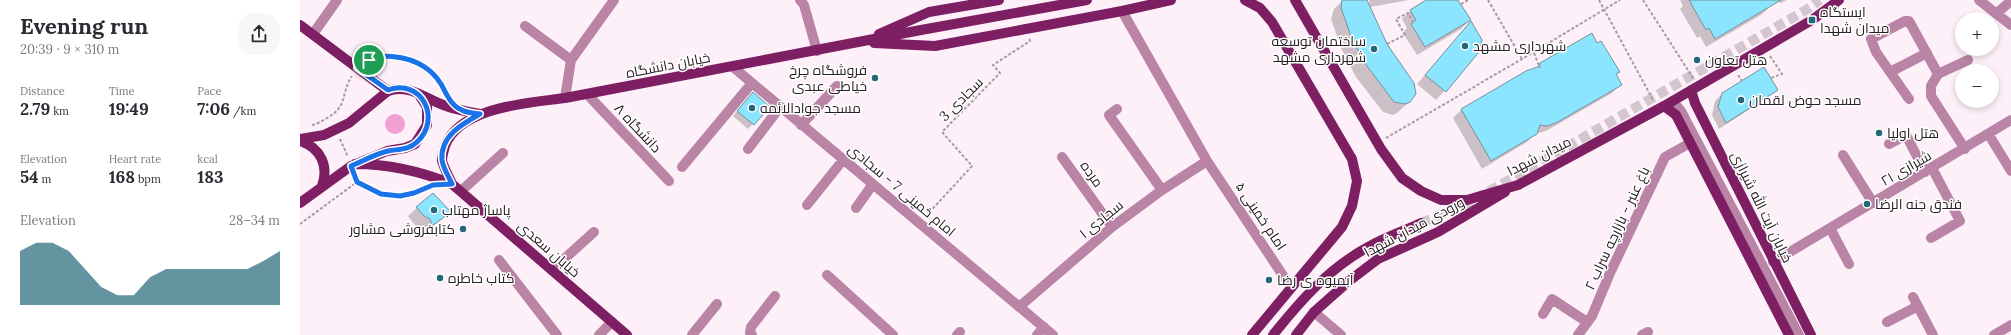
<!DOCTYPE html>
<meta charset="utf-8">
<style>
:root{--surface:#fff;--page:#f7f7f7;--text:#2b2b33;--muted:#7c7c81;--accent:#236779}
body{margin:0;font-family:Lora,Cairo,serif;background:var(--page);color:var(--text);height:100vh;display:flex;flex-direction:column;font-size:15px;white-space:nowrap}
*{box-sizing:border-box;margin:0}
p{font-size:13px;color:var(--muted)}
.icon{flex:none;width:22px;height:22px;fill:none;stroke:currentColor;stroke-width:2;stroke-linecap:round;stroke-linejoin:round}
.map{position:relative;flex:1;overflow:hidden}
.side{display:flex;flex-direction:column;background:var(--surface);width:300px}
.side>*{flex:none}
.fabs{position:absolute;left:1655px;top:12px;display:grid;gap:8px}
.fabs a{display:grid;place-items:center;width:44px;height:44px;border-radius:50%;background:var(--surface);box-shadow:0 2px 6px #0003;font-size:20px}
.pin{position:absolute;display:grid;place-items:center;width:34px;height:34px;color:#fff;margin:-17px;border:2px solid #fff;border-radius:50%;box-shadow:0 1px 4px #0007}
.round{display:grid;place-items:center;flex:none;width:42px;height:42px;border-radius:16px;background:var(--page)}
.overview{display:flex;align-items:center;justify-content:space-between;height:68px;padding:0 20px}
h1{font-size:22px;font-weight:800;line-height:30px}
.metrics{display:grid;grid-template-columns:repeat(3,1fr);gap:6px;height:68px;padding:4px 20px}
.metrics div{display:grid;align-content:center}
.metrics b{font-size:17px;font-weight:800}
.metrics small{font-size:11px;font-weight:400}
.metrics p{font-size:11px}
.chart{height:112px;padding:8px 20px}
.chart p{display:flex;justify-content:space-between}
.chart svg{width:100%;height:72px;margin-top:4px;fill:var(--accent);opacity:.7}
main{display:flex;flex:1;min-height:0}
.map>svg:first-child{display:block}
</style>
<main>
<section class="side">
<div class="overview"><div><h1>Evening run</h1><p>20:39 · 9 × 310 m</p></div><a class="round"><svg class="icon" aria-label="share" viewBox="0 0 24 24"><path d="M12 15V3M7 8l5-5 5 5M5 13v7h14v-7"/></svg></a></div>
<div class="metrics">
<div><p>Distance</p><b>2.79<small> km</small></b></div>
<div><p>Time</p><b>19:49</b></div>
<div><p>Pace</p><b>7:06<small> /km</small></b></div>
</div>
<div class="metrics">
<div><p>Elevation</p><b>54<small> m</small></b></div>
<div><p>Heart rate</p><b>168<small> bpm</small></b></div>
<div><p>kcal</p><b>183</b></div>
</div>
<div class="chart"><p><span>Elevation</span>28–34 m</p>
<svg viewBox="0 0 160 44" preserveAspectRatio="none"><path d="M0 44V11L10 6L20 6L30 11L40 22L50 33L60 38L70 38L80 27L90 22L100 22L110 22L120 22L130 22L140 22L150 17L160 11V44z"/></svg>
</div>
</section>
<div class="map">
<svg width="1711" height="335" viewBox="0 0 1711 335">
<rect width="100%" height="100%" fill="#fef0f8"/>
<!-- water -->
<path fill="#f1a0d3" d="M85 124a10 10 0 1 1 20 0a10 10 0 1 1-20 0Z"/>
<!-- shadow -->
<path fill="#0003" d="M1043,0H1066L1109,102L1097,113L1093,115L1083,112L1056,77L1042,50L1031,19L1034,9Z
M1069,0H1109L1070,7Z
M1128,0H1157L1170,20L1161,29L1117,55L1103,33L1107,28L1102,19L1110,11Z
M1380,0H1487L1481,3L1476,1L1461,15L1406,47L1400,36L1397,38L1380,9L1383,6Z
M1163,31L1179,52L1136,100L1117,84Z
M1297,44L1318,72L1315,75L1320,85L1312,93L1246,131L1235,134L1227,142L1182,169L1153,118L1161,110L1227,72L1235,69L1241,63Z
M1477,90L1470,96L1419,129L1412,115L1415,101L1422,94Z
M448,98L468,107L448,129L433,116Z
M117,208L150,212L123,234L121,228L115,225L108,216Z"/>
<!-- building -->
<path fill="#8be5fe" stroke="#779199" d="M1042,0H1067L1087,44L1114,83L1116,94L1110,102L1105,104L1094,102L1067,66L1052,39L1041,8Z
M1126,0H1158L1171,20L1125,47L1111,24L1116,20L1110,10Z
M1389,0H1481L1415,39L1409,28L1406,30Z
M1171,21L1182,40L1179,52L1146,92L1125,75Z
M1292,33L1297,43L1301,41L1320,72L1316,74L1322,85L1256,123L1247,126L1240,125L1237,134L1191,161L1161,109L1226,71L1240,66V63Z
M1464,67L1478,90L1426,123L1418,107L1422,93Z
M453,92L470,107L454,125L437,111Z
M133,193L151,212L132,226L130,219L124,216L116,207Z"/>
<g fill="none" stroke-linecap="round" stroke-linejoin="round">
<!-- major-tunnel -->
<path stroke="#d3c6ce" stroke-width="10" stroke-dasharray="10 5" stroke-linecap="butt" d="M1121,223L1174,200L1506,10L1520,0"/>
<!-- path -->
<path stroke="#a69ba2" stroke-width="2" stroke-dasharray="3 2" stroke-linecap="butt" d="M1188,0L1222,59
M1299,0L1353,100
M1343,0L1393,78
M1161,4L1168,0
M1087,44L1105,35L1096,19L1108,13L1113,22
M1234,53L1240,68
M1470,56L1482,74L1471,78
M66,62C73,57 82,56 90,56C118,57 134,73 147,95
M1438,75L1442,81
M12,125C17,124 22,121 27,118C48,107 41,92 52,76
M1086,138L1222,59L1320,0
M40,139L48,157
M626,216L672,166L642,132L700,73L693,65L730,41L729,38
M0,224L57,182C79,197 105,200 129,187"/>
<!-- minor -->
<path stroke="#b984a5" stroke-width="10" d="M500,0L504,5L517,51
M1679,0L1711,25
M822,11L907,161L984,277L992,286
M1697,13L1711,1
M225,26L271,60
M13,34L37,0
M433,67L753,335
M1590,72L1627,53
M1638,74L1668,60
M287,94L369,181
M265,98L271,60L314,0
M1609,99L1576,52L1571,39L1605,21H1609L1638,74L1631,86V96L1665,149
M1373,101L1381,111L1499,335
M817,109L809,115L862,190
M501,125L537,86
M1689,135L1711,171
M1589,144L1606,135L1625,172
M448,149L480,107
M1543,155L1573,203
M762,157L812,227
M382,167L452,83
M161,191L203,153
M507,205L543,160
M556,208L573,184
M1530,228L1549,264
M1631,238L1660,221L1632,168
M199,260L257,335
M1473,262L1711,120
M252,270L294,232
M527,275L593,335
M1613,297L1633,335
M719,307L812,227L862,190L907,161
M1014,312L1041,335
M1243,314L1252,299L1287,322
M1587,322L1618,306
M299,335L312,322
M392,335L417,304
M452,335L450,333L451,327L475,296
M657,335L660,332
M737,335L744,327
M1278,335L1292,316L1310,273L1365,157L1390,143
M1342,335L1348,332
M1694,335L1711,325"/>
<!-- major -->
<path stroke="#7e1f63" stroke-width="10" d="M945,0L960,8L972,22L1052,159L1057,181L1052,206L1042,227L952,335
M995,0L1081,149L1102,178L1121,191L1141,200H1167L1218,185L1364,106L1512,20L1539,0
M0,25L88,91
M579,34L629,12L699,0
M574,43L635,46L822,11L871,0
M1391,90L1395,103L1511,335
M1364,106L1376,115L1489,335
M0,139L24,135L49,123L88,91C109,83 127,100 146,106C157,110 169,112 180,114
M0,141C21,148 29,166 22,186
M55,164C89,164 120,171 152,184L327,335
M152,184C149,177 144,168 142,161C142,156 144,150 145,146C160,106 230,103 265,98L621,30L787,0
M0,203L51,166L87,151L105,148L115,144L127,125V107L120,96
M973,335C1001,300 1030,267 1070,246C1086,237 1104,231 1121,223
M996,335L1014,312L1049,281L1078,259L1138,232L1205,192"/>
</g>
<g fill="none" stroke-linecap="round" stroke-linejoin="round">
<defs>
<path id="route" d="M82,56C106,56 128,63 141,84C146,93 151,106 162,110C167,113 174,113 180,114C162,124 140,136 142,160C143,168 149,177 152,184L133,185L114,193L100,196L81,194L57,182L51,166C63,161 75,154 88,151C98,149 109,150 117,142C142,119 122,78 88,90L57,68L69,60Z"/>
</defs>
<!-- route casing -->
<use href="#route" stroke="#fff" stroke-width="8"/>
<!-- route -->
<use href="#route" stroke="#1a73e8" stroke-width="5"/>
</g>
<!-- markers -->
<g fill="#236779" stroke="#fff" stroke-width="1.5">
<rect x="1508" y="16" width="8" height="8" rx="2"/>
<circle cx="1165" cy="46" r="4"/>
<circle cx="1074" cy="49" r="4"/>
<circle cx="1397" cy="60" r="4"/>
<circle cx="575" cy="78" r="4"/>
<circle cx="1441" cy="100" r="4"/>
<circle cx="452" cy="108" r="4"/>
<circle cx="1579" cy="133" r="4"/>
<circle cx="1567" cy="204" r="4"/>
<circle cx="134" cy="210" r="4"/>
<circle cx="163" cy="229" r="4"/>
<circle cx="140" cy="278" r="4"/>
<circle cx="969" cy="280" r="4"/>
</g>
<g text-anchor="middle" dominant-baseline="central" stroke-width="3" stroke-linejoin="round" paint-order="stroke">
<!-- poi labels -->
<g font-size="14" fill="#282025" stroke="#fff" text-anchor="start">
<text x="1520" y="12">ایستگاه<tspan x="1520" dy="16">میدان شهدا</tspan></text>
<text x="1066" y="41" text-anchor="end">ساختمان توسعه<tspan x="1066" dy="16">شهرداری مشهد</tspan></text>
<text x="1173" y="46">شهرداری مشهد</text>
<text x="1405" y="60">هتل تعاون</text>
<text x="567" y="70" text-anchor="end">فروشگاه چرخ<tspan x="567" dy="16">خیاطی عبدی</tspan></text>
<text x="1449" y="100">مسجد حوض لقمان</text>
<text x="460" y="108">مسجد جوادالائمه</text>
<text x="1587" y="133">هتل اولیا</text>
<text x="1575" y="204">فندق جنه الرضا</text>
<text x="142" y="210">پاساژ مهتاب</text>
<text x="155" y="229" text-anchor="end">کتابفروشی مشاور</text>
<text x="148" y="278">کتاب خاطره</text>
<text x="977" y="280">آبمیوه ی رضا</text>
</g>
<!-- street labels -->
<g font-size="14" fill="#282025" stroke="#fff">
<text transform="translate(368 65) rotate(-11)">خیابان دانشگاه</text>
<text transform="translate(661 99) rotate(-45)">سجادی 3</text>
<text transform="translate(338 128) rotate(47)">دانشگاه ۸</text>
<text transform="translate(1239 156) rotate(-27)">میدان شهدا</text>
<text transform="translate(1606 168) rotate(-30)">شیرازی ۲۱</text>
<text transform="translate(792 174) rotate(55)">مرده</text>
<text transform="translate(602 190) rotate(40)">امام خمینی 7 - سجادی</text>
<text transform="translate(1462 207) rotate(64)">خیابان آیت الله شیرازی</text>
<text transform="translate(961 216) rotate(56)">امام خمینی ۵</text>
<text transform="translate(801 219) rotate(-39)">سجادی ۱</text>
<text transform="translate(1114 227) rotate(-28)">ورودی میدان شهدا</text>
<text transform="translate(1317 228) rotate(-65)">باغ عنبر - بازارچه سراب ۲</text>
<text transform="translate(249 249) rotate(41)">خیابان سعدی</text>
</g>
</g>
</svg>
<div class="fabs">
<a>+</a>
<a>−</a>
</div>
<div class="pin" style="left:69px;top:60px;background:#1e9e55"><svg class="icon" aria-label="arrive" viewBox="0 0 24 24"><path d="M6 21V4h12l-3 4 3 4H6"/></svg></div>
</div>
</main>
